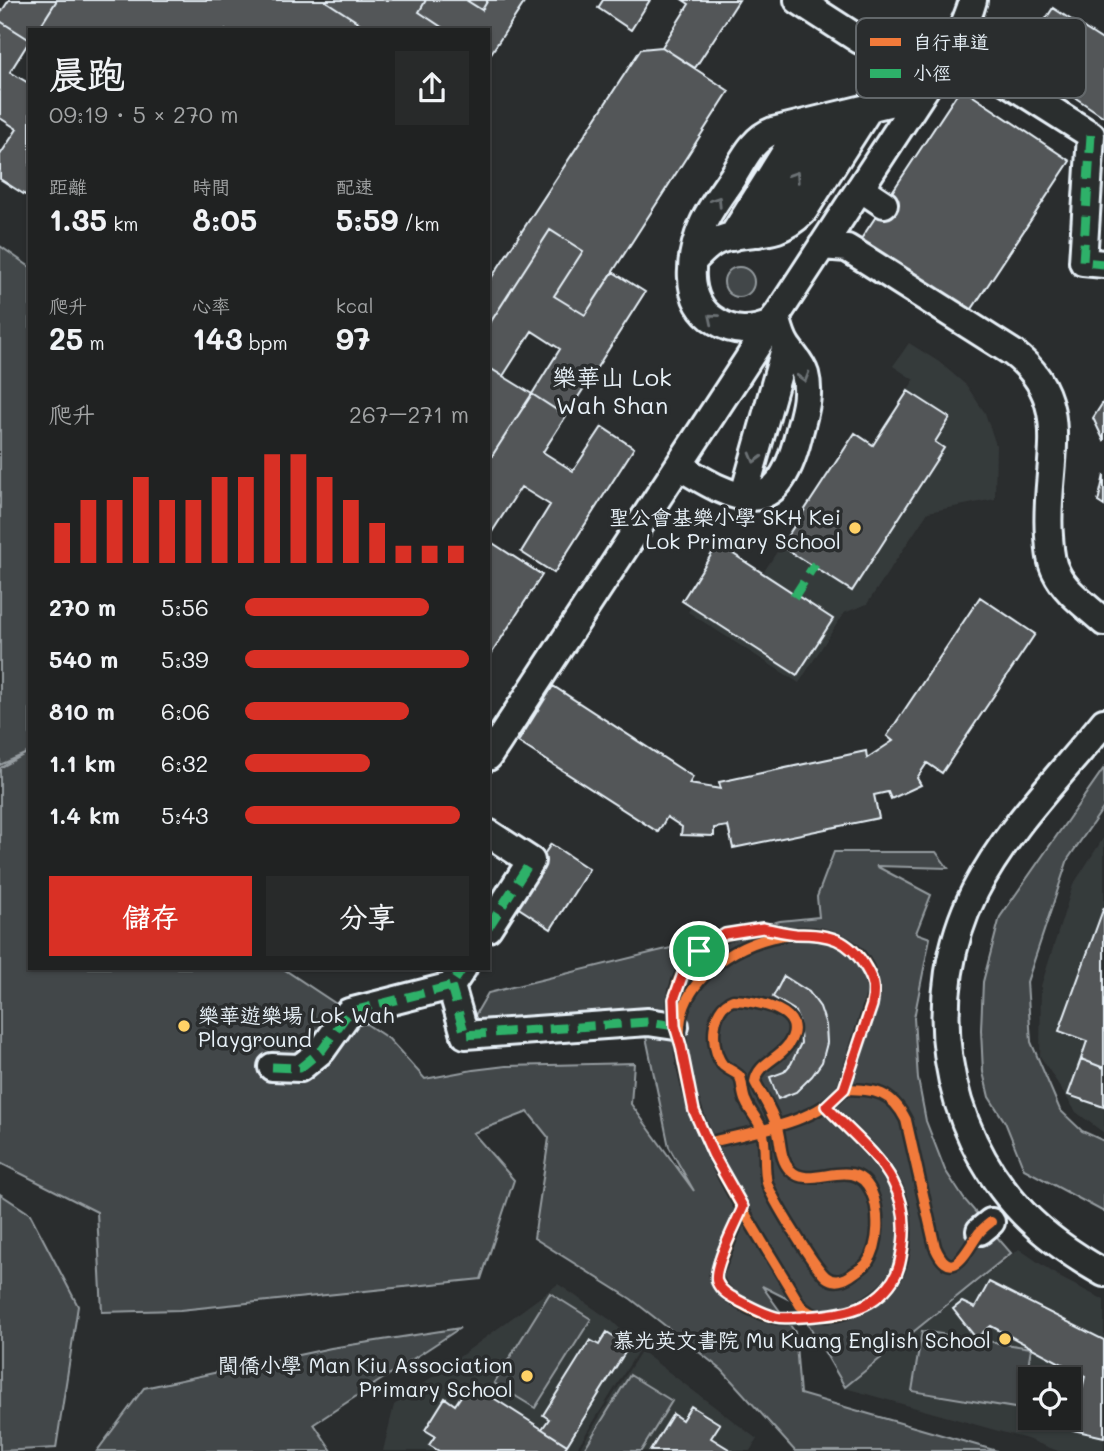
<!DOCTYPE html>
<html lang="zh-TW">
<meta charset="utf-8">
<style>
:root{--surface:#202222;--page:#282a2a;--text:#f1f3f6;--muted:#a2a4a5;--line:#3d3f40;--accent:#d93025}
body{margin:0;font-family:Mali,"LXGW WenKai TC",sans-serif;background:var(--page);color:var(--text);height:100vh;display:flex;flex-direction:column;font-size:26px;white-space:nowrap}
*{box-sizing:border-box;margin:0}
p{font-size:23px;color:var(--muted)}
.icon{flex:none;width:38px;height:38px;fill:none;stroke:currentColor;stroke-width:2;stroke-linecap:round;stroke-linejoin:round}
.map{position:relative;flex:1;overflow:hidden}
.side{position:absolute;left:28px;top:28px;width:462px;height:942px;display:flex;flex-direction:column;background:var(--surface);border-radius:0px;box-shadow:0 2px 5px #0004,0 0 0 2px var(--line)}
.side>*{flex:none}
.tools{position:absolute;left:1018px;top:1367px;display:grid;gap:14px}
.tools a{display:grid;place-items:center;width:63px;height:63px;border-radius:0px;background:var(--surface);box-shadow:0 2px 5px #0004,0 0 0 2px var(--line);font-size:35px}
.pin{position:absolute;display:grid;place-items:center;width:60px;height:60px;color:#fff;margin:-30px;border:4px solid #fff;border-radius:50%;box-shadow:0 2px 7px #0007}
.round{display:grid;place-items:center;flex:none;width:74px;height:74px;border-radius:0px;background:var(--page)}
.overview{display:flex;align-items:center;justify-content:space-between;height:119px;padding:0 21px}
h1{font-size:38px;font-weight:700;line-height:52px}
.stats{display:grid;grid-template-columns:repeat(3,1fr);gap:10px;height:119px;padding:7px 21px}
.stats div{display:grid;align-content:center}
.stats b{font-size:30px;font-weight:700}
.stats small{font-size:19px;font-weight:400}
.stats p{font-size:19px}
.chart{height:196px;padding:14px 21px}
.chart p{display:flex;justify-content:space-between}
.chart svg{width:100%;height:126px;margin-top:7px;stroke:var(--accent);stroke-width:6}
.primary-button{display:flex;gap:14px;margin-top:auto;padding:14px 21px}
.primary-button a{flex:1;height:80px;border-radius:0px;background:var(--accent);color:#fff;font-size:28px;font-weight:700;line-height:80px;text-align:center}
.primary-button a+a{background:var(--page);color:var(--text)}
ul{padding:0 21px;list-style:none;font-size:23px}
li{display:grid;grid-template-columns:112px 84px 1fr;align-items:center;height:52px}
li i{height:18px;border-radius:9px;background:var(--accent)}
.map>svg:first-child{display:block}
</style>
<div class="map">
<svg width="1104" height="1451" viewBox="0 0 1104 1451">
<rect width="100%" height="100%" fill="#2a2d2e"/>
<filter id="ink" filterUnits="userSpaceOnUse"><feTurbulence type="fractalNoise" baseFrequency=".0143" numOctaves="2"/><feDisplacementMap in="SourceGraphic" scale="14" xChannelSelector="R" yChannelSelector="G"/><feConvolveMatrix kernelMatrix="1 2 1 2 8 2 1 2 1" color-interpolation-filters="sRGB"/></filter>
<g filter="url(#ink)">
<!-- built -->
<path fill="#363a3b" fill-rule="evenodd" d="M909,343L939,362L966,385L985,413L996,445L995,499L928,512L867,604L844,613L799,683L688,612L691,607L682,601L718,544L763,573L855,433L873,444L914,380L893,366Z
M1104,837V1133L1076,1112L1040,1056L1041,986L1073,885Z
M1019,1249L1061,1278L1104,1300V1451H1058L1027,1439L845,1388ZM1031,1379H1069V1418H1031Z
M558,1284L612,1321L640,1348L575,1451H383L394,1405Z
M641,1351L757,1439L750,1451H578Z"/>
<!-- green -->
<path fill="#424648" stroke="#959ca0" stroke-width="2" d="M0,246L30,267V968H282L389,1039L425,1079L473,1070L506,1066L634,1063L631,1104L694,1191L669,1147L646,1037L471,1041L470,1024L488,993L780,921L819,917L817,897L834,852H936L948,868L876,866L931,895L916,933L930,938L914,1018L918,1079L926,1121L945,1170L964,1199L1011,1253L845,1387L796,1303L762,1286L795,1332L800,1394L997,1451H795L722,1370L631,1299L534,1238L549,1138L528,1112L473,1133L514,1180L481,1279L180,1310L102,1312L97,1212L0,1163V768L27,753L0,765Z
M724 282a15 15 0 1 1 30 0a15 15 0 1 1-30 0Z
M1104,768V807L1068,859L1027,982L1031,1042L1060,1110L1082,1131L1104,1141V1212L1024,1169L1005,1122L989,1097L983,1072L981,1030L983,982L1000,917Z
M0,1194L30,1214L78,1306L56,1448L0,1451Z
M550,1293L591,1319L535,1408L494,1383Z
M460,1328L314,1424L332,1451H97L144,1388L331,1348Z
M922,1331L1031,1348L1021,1409L912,1391Z
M630,1375L672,1401L641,1451H583Z"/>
<!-- building -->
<path fill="#535759" stroke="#e8f1f8" stroke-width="2" d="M9,0H57L38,30H30V40L0,21V14Z
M57,0H526L488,58V30H41L39,28Z
M324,0H426L419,12L446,30H370Z
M466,0H488L482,10Z
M603,0H650L631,30L598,8Z
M683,0H739L695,68L662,47L689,4Z
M1053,8L1104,41V117L1019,60Z
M0,21L30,40L10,72L30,84V188L25,195L0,179V155L17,129L0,118Z
M662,47L729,91L585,315L554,296L583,251L550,230L488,326V283L641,49Z
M961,88L1070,161L968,315L859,242Z
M550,230L583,251L554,296L585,315L613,272L645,292L566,416L532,394L560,349L532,331L503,376L488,367V326Z
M488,367L532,394L488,462Z
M908,391L950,418L935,442L944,448L852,591L781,546L855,433L873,445Z
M532,394L566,416L543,452L573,471L602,427L634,448L554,573L521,552L550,505L521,487L492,532L488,530V462Z
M1104,401V441L1093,418Z
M1104,475V506L1098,502Z
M488,540L542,575L488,659Z
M718,544L833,619L797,675L682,601Z
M980,597L1035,634L942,773L927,763L917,778L921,785L891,799L888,792L874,795L879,818L733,848L728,826L714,828V836L681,835L682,827L667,817L658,832L518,742L553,686L693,777L689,784L721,789L719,782L866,751L867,758L893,741L887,736Z
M551,844L589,869L551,929L511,903Z
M1104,907V1068L1081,1059L1087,1041L1059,1031Z
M784,976L809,992L820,1007L826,1025L827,1043L822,1062L812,1076L796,1092L778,1099L770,1077L784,1072L791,1064L801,1043L799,1021L794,1010L773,997Z
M1081,1059L1104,1068V1107L1068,1095Z
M989,1282L1104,1340V1437L1073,1430L1085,1376L991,1326L976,1338L953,1309L962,1302L975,1308Z
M607,1332L629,1346L567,1445L542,1429L549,1419L543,1415L590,1340L599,1345Z
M470,1383L567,1445L563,1451H439L429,1445L435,1436L425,1430L445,1398L455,1405Z
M691,1406L720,1424L711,1438L732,1451H650L673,1414L682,1420Z"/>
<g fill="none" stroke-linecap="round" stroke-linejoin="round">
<defs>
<path id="minor" d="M798,0L860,40L875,45L898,44L923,37L952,47L1091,135L1083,262L1104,264
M860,188L884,204
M758,233L835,116
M732,237L803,124
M822,246L847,248L865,259L1013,353C1078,402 1043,468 1049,536C1050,549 1050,561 1056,572C1065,592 1088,607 1104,622
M693,261C701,253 708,244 719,240C753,227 772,242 803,212L870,107
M771,324C751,332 735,333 716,321C682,301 690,254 703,224C710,208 722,193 732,178C743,161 752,139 773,131L921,95
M679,466C737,502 777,522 798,437C803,416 811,396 805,374C802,364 793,355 787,346C781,337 779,327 776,316
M743,498L786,345
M1104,722C1060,776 1006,830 975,891C922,995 942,1129 1023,1213C1047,1238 1074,1256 1104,1273
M488,757L921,95C940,65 964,35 973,0
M488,833L531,861L488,928
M451,986L465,1035L648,1022L675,1026
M272,1067L300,1068L322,1050L349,1012L451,986L463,968
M980,1231L991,1222"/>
</defs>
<!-- minor casing -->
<use href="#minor" stroke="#e8f1f8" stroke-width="32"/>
<!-- minor -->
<use href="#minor" stroke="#2a2d2e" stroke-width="26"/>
<!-- quiet -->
<path stroke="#2db169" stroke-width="9" stroke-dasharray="18 9" stroke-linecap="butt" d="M1091,135L1083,262L1104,264
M794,597L815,564
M488,928L531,861
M451,986L465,1035L648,1022L675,1026
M272,1067L300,1068L322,1050L349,1012L451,986L463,968"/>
<defs>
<path id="cycleway" d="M733,1000C756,1001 812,1010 788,1045C777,1060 758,1063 755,1082C762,1096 772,1110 776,1125C782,1140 778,1157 790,1170C811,1192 853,1153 871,1191C880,1211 880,1245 867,1263C863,1268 855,1272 850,1276C842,1281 834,1283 826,1277C814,1267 771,1197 767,1183C763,1166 767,1146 762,1130C759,1120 750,1112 746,1102C742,1095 743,1085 740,1077C735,1071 727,1070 722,1064C710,1047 710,1008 733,1000Z
M675,1022C674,1015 673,1007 674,1000C679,948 733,922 780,931
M844,1089C875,1090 891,1090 906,1120L935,1247C952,1286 966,1251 979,1233C982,1229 987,1225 991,1222
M708,1143C752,1131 813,1125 844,1089L874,993C864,884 673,940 680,1037C686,1134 752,1222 800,1305C822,1332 877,1304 893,1280C907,1259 908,1221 900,1197C888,1161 851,1133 826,1106
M743,1207L716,1275C720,1297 757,1315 778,1318C791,1319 805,1317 818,1316"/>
</defs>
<!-- cycleway casing -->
<use href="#cycleway" stroke="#2a2d2e" stroke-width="15"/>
<!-- cycleway -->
<use href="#cycleway" stroke="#f17a3a" stroke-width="10"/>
</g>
<!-- one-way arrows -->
<defs><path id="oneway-chevron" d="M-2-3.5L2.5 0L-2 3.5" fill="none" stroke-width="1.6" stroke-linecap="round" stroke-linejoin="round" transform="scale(1.75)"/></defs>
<g stroke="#6c7275">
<use href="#oneway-chevron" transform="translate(795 176) rotate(-57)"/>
<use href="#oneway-chevron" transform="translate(717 201) rotate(-57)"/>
<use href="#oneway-chevron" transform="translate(713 318) rotate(-140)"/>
<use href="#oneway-chevron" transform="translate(804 377) rotate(74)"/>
<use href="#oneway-chevron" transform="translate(755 458) rotate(106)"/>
</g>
</g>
<g fill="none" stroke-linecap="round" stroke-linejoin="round" filter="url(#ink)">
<defs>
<path id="route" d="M763,928C774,930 785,933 796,934C828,934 849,938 866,968C874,981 875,990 872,1005L844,1089L826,1106C848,1130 878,1153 893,1182C903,1201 906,1223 903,1245C901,1257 900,1269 893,1280C872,1312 836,1315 802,1317C794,1317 784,1319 776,1317C763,1314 753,1308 741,1302C732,1297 721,1292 717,1282C712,1268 737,1222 743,1207L713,1154L694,1111L681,1046L675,1026L674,999L684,971L699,951L725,934Z"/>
</defs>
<!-- route casing -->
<use href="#route" stroke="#fff" stroke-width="14"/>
<!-- route -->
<use href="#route" stroke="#d93025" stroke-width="9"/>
</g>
<!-- markers -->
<g fill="#ffd166" stroke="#2a2d2e" stroke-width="2.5">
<circle cx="855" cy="528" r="7"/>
<circle cx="184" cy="1026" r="7"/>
<circle cx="1005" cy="1339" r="7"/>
<circle cx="527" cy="1376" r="7"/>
</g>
<g text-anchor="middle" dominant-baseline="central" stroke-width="7" stroke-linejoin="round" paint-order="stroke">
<!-- poi labels -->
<g font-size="21" fill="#e8f1f8" stroke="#2a2d2e" text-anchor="end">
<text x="841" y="516">聖公會基樂小學 SKH Kei<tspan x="841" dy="24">Lok Primary School</tspan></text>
<text x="198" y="1014" text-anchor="start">樂華遊樂場 Lok Wah<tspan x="198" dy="24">Playground</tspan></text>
<text x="991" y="1339">慕光英文書院 Mu Kuang English School</text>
<text x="513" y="1364">閩僑小學 Man Kiu Association<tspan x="513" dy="24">Primary School</tspan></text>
</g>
<!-- quarter labels -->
<g font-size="24" fill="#e8f1f8" stroke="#2a2d2e">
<text x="612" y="376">樂華山 Lok<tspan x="612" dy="28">Wah Shan</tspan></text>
</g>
</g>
<!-- legend -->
<rect x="856" y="18" width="230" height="80" rx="10" fill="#2a2d2e" stroke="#63686b" stroke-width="2"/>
<rect x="870" y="38" width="31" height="8" fill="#f17a3a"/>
<rect x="870" y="69" width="31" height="9" fill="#2db169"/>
<g font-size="19" fill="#e8f1f8">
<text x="913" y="49">自行車道</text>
<text x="913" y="80">小徑</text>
</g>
</svg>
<div class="tools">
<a><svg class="icon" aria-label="locate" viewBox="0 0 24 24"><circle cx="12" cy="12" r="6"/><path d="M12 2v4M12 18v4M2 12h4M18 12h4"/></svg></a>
</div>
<div class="pin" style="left:699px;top:951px;background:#1e9e55"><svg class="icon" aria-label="arrive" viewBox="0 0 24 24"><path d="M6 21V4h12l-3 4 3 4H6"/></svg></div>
<section class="side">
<div class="overview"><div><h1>晨跑</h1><p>09:19 · 5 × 270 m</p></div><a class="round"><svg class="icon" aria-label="share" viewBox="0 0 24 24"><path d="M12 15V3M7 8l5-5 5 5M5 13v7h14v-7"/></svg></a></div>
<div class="stats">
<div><p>距離</p><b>1.35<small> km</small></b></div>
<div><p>時間</p><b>8:05</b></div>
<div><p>配速</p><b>5:59<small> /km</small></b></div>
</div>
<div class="stats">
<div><p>爬升</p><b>25<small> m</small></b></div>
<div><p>心率</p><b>143<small> bpm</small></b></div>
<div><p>kcal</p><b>97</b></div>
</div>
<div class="chart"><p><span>爬升</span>267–271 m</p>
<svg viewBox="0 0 160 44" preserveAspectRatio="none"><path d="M5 44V30M15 44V22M25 44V22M35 44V14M45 44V22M55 44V22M65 44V14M75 44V14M85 44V6M95 44V6M105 44V14M115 44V22M125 44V30M135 44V38M145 44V38M155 44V38"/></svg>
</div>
<ul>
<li><b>270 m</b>5:56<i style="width:82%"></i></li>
<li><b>540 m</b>5:39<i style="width:100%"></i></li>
<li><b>810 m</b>6:06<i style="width:73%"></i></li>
<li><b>1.1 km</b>6:32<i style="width:56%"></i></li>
<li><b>1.4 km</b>5:43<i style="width:96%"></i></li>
</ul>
<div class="primary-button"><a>儲存</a><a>分享</a></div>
</section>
</div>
